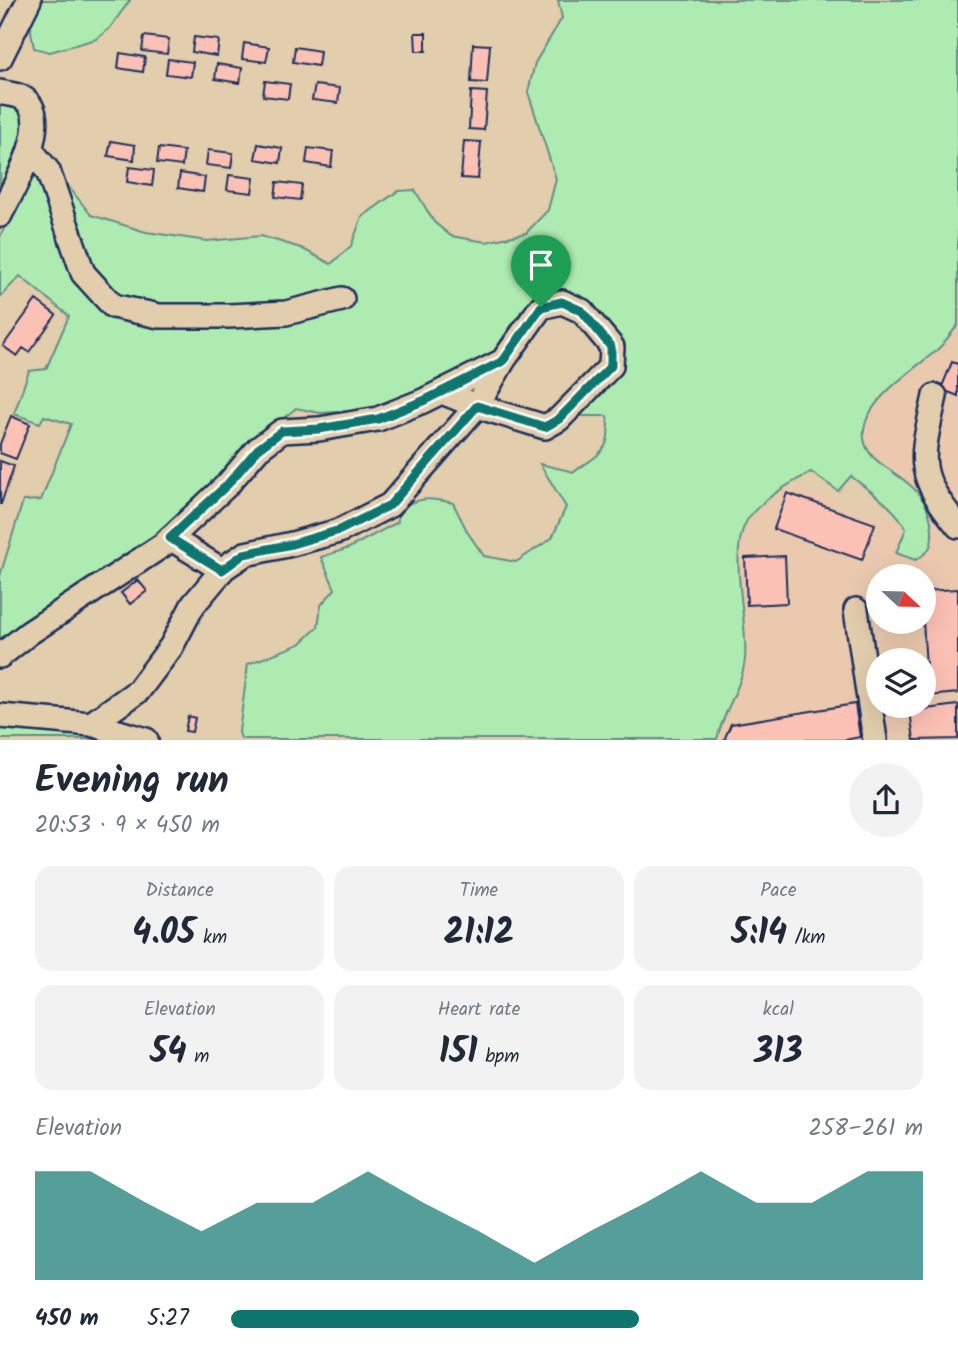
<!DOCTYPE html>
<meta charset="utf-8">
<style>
:root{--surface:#fff;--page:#f2f2f3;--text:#1f2937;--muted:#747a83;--accent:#0f766e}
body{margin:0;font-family:Kalam,sans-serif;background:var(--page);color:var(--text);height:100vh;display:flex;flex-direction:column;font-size:26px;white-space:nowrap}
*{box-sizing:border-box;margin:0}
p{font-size:23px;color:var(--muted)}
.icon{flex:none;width:38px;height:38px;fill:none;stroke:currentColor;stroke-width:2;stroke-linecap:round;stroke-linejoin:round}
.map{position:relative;height:740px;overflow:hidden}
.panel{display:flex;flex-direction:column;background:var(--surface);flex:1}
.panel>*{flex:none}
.needle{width:46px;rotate:112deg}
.controls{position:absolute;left:866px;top:564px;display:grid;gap:14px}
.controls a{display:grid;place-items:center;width:70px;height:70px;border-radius:50%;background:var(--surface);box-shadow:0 7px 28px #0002;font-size:35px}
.pin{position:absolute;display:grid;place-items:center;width:60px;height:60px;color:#fff;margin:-72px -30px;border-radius:50% 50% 50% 0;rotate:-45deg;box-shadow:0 0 7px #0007}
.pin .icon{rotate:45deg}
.round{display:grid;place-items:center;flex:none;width:74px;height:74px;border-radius:37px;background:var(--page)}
.summary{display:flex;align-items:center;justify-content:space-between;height:119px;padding:0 35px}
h1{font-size:38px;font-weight:600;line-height:52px}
.figures{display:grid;grid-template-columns:repeat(3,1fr);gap:10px;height:119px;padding:7px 35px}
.figures div{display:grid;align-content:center;border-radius:18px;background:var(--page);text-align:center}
.figures b{font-size:35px;font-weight:600}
.figures small{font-size:19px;font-weight:400}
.figures p{font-size:19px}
.chart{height:196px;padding:14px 35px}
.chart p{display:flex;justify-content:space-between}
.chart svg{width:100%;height:126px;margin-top:7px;fill:var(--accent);opacity:.7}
ul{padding:0 35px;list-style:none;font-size:23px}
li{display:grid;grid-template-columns:112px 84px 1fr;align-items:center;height:52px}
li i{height:18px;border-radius:9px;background:var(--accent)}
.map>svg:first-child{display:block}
</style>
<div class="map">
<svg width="958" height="740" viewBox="0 0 958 740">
<rect width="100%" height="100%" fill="#e2cdac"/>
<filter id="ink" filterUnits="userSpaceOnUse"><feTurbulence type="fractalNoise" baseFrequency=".0143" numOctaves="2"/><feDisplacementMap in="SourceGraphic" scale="14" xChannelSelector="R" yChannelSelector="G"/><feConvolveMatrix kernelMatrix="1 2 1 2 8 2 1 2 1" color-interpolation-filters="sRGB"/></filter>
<g filter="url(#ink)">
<!-- built -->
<path fill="#eac9af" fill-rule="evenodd" d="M958,325V739L717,740L741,679L739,540L744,525L751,514L787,485L903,523L906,529L896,552L907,559L905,480L875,459L864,440L866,420L881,398L939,348ZM878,576H924V621H878ZM878,660H924V705H878Z"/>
<!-- green -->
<path fill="#aeebb1" stroke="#648d88" stroke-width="2" d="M44,0H130L109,29L96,39L50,52L34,48L31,31L32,10Z
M558,0H958V325C951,333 945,343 937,350C914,370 859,403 864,439C869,474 928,472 932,530C933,546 929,553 915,560L896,553L906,529C897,508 869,491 851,476L838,491L811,472C791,483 765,497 750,516C725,548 749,619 745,659C742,688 723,711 717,739H241L239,732L248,664L300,644L318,627L321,605L335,589L321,557L349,548L398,522L397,511C417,496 431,498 453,503L468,533L484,556L516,562L552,538L566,507L540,464L574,472C600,453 613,451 607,416H573L618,365L592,310L569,292L549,293L522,310L485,364L405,399L370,410L320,413L296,408L247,449L189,509L139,551L0,649V576L23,501L41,500L71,424L44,416L40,423L14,414L29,371L46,369L69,316L20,276L0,297V237L30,169L65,182L91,215L146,232L207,241L261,236L301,248L331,264L351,246L362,217L398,191L415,190L434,222L451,236L486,242L526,233L548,210L556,179L528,92L535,63L562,18Z
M0,96L30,117L0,202Z
M0,722L90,728L109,739H0Z"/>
<!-- building -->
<path fill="#fcc1b5" stroke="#1b2f5e" stroke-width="2" d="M415,33H426V51H416Z
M144,36L169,39L167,54L142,51Z
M194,37L219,40L217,56L192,52Z
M244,43L269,47L266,62L242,59Z
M473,44L490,45L487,83L471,82Z
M295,47L320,51L318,66L293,62Z
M120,53L145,57L143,72L118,68Z
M168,59L193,62L191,77L166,74Z
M217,64L242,68L240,83L215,79Z
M265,81L290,84L288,99L263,96Z
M315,85L340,88L338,103L312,100Z
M471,91L487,92L484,130L469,129Z
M111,141L135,145L134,160L108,156Z
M464,141L481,142L478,179L461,178Z
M258,144L282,148L280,163L255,159Z
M159,148L184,151L182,166L157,163Z
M308,148L333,151L331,167L306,163Z
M208,150L233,153L231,168L206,165Z
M129,167L154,170L152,186L127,182Z
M180,173L205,177L203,192L178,188Z
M229,175L254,178L252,193L227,190Z
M277,182L302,185L300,200L275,197Z
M36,300L56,315L29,352L23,348L17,356L3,346Z
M952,362L958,364V396L941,389Z
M11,416L30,424L16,459L0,453V444Z
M0,461L14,466L1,504H0Z
M787,493L875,524L862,560L774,529Z
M785,556L787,603L747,605L745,558Z
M138,580L147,591L130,604L121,593Z
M958,589V693L928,696L923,621L924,591Z
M855,704L860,737L845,740H724L731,724Z
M958,705V739L914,740L910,711Z
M188,716L195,718L192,732L185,731Z"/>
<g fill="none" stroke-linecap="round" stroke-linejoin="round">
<defs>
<path id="minor" d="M0,58L29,0
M0,92C6,94 15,94 21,97C57,116 12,191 0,215
M30,149L48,171L83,273L113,306L159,316H229L286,313L342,299
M935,396C921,460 914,472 958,526
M170,538L222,570
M856,610L875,740
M0,656L29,633L163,545L227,485L258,449L282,431L319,429L378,419L423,401L503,361L541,307L562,302L582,311L612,347L611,366L559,419L545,427L477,406L442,392
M0,716L91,724L146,740
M91,724L138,691L171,647L193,605L224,568L245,554L292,544L339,531L390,505L477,406L503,361"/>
</defs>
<!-- minor casing -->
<use href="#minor" stroke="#1b2f5e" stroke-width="28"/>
<!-- minor -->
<use href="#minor" stroke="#e2cdac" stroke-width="23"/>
</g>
</g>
<g fill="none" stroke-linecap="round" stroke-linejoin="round" filter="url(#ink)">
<defs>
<path id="route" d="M562,302L582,311L611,347V366L559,419L545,427L477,406L390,505L340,530L292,544L244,554L222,570L170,538L227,485L258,449L282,431L319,429L378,419L423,401L503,361L541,307Z"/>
</defs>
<!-- route casing -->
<use href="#route" stroke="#fff" stroke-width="14"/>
<!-- route -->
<use href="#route" stroke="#0f766e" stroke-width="9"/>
</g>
</svg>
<div class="controls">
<a><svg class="needle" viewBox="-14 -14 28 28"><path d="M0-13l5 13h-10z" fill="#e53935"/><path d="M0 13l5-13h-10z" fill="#747a83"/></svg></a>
<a><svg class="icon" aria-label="layers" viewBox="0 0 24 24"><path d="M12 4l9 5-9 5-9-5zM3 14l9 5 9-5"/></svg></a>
</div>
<div class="pin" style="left:541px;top:307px;background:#1e9e55"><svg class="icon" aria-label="arrive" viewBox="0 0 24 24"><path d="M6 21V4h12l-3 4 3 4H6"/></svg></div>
</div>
<section class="panel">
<div class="summary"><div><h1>Evening run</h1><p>20:53 · 9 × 450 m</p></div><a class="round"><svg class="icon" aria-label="share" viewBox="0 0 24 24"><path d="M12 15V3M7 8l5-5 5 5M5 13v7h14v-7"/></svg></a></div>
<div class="figures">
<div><p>Distance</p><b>4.05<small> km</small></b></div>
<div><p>Time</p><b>21:12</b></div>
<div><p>Pace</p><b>5:14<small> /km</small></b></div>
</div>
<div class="figures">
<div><p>Elevation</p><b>54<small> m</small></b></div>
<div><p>Heart rate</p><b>151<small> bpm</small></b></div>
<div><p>kcal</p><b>313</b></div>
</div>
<div class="chart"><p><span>Elevation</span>258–261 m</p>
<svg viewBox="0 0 160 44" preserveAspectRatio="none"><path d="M0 44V6L10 6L20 17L30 27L40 17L50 17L60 6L70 17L80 27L90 38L100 27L110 17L120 6L130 17L140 17L150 6L160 6V44z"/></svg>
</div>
<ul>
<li><b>450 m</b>5:27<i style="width:59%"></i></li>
</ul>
</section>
